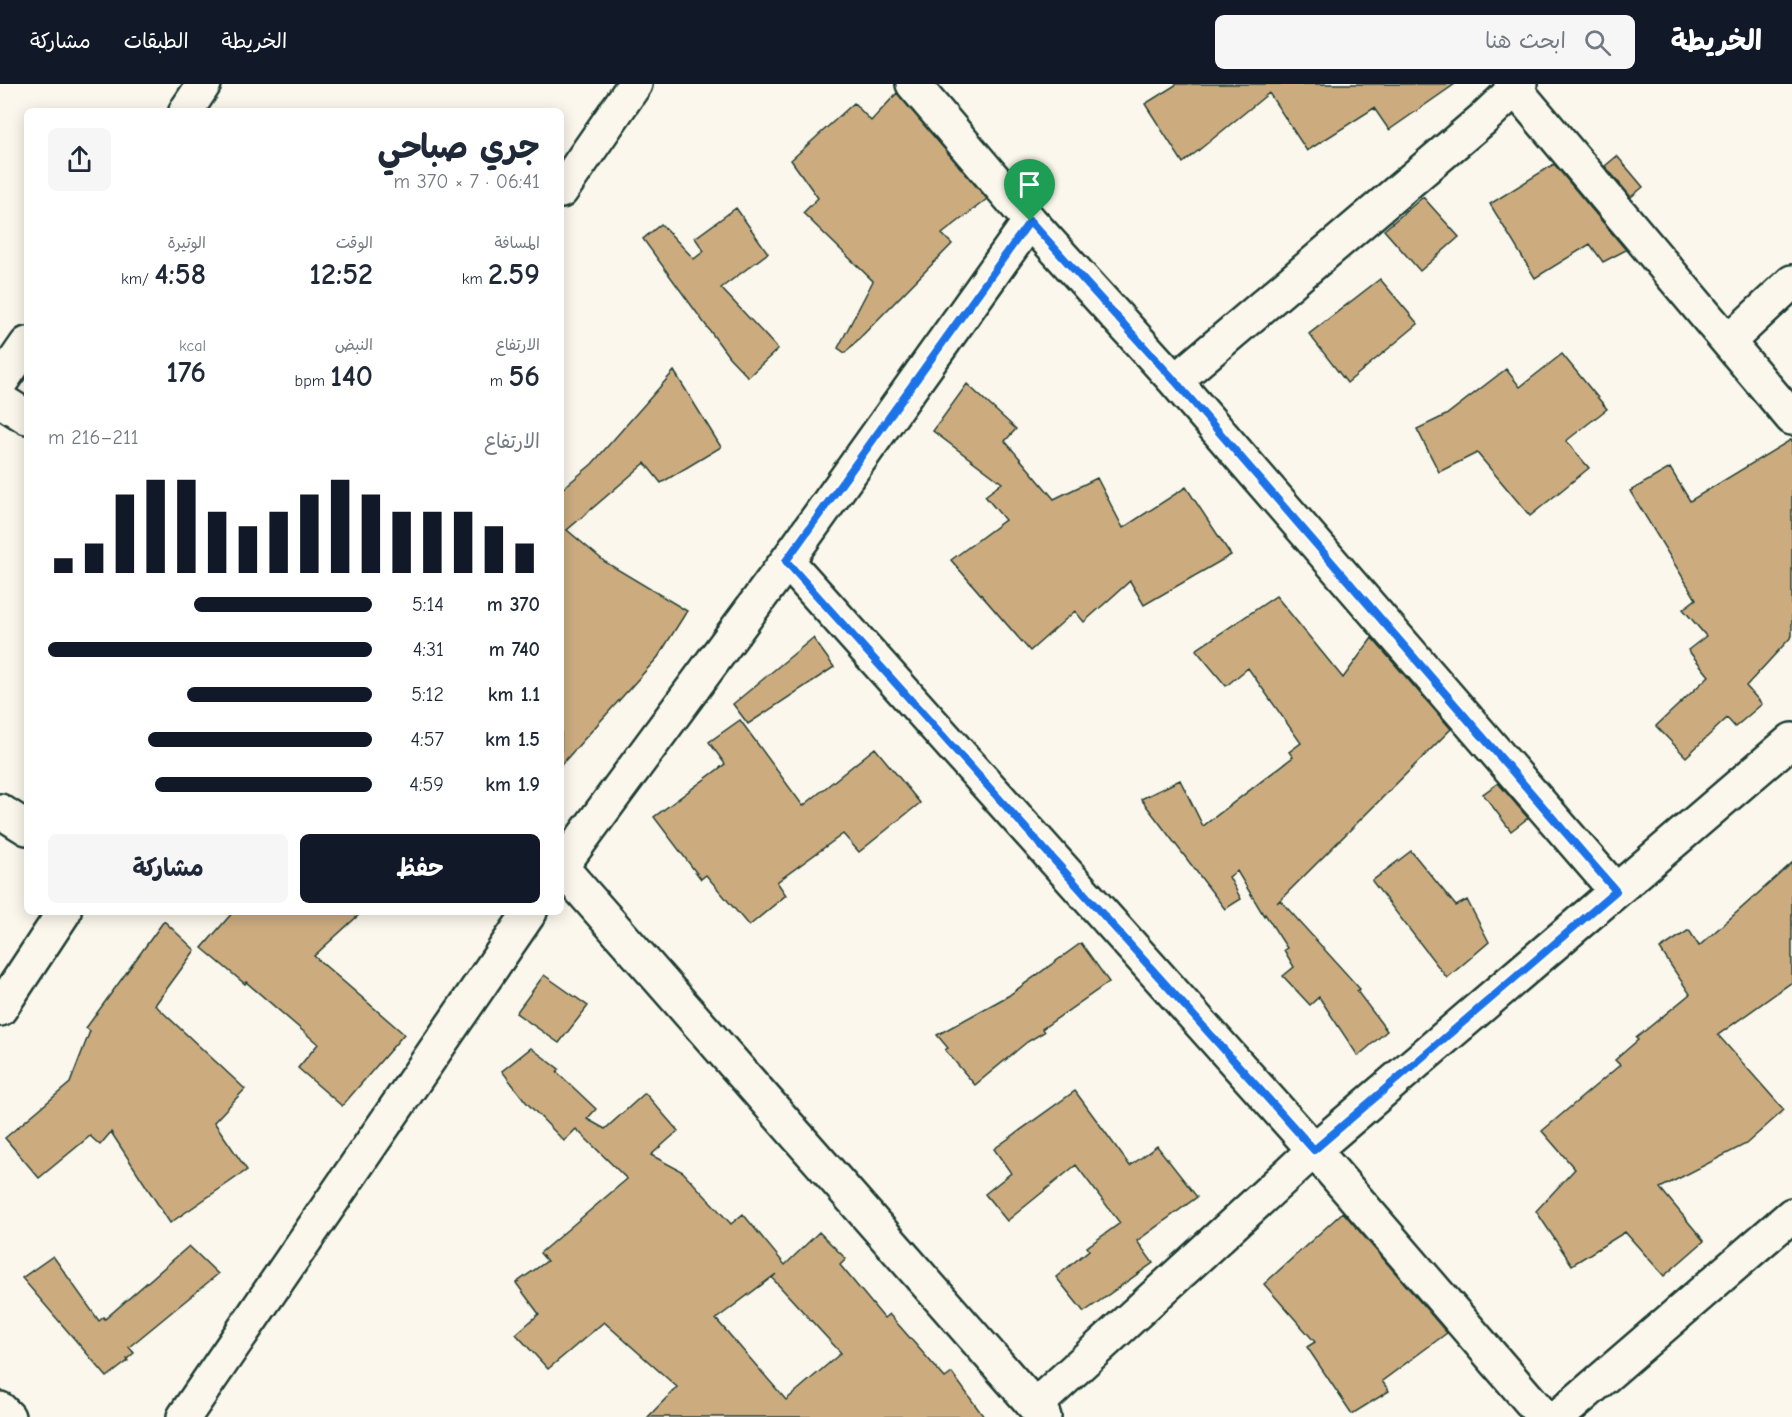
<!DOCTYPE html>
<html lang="ar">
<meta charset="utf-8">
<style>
:root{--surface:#fff;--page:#f6f6f7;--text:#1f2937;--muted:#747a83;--accent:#111827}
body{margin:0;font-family:"Comic Neue","Playpen Sans Arabic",sans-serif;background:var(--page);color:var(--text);direction:rtl;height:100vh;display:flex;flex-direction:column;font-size:22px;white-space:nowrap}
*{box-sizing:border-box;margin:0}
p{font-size:20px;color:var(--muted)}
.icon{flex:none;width:33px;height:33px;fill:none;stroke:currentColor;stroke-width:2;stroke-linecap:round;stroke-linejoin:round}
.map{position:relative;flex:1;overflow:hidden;direction:ltr}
.sheet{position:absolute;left:24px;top:24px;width:540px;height:807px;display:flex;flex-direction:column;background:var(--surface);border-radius:9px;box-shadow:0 3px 15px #0003;direction:rtl}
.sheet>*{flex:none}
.pin{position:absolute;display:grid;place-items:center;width:51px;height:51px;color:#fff;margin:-62px -26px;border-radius:50% 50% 50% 0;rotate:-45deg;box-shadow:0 0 6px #0007}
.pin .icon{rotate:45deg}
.round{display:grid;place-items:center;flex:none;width:63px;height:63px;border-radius:9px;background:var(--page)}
.head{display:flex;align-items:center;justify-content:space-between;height:102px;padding:0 24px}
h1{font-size:33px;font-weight:700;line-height:45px}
.figures{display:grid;grid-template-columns:repeat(3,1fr);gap:9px;height:102px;padding:6px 24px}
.figures div{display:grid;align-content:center}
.figures b{font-size:30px;font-weight:700}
.figures small{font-size:16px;font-weight:400}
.figures p{font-size:16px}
.chart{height:168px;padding:12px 24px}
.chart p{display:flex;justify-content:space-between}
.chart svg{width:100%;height:108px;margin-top:6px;stroke:var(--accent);stroke-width:6}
.button{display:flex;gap:12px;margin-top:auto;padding:12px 24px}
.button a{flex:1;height:69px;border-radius:9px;background:var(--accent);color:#fff;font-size:24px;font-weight:700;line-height:69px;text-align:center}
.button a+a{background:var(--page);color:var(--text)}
ul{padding:0 24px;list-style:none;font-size:20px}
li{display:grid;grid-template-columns:96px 72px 1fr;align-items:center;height:45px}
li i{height:15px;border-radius:8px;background:var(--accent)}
header{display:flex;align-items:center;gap:36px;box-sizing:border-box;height:84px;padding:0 30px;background:var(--accent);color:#fff}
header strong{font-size:28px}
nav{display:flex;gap:33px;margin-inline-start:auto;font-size:21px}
.search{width:420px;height:54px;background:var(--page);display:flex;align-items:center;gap:15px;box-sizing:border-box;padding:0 21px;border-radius:9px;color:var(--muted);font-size:22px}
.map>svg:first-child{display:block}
</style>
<header>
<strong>الخريطة</strong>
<div class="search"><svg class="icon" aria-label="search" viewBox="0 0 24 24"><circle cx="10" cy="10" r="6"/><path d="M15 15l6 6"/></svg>ابحث هنا</div>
<nav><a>الخريطة</a><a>الطبقات</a><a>مشاركة</a></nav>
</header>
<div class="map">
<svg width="1792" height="1333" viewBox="0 0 1792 1333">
<rect width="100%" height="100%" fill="#fbf7ec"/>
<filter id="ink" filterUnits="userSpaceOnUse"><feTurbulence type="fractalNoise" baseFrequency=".0167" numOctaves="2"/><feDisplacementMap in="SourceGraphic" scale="12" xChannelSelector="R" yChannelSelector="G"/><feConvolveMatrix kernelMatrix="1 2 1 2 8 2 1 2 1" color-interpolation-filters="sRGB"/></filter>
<g filter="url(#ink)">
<!-- building -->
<path fill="#ccac7f" stroke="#1f3d34" stroke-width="1.5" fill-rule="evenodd" d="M1177,0H1455L1389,46L1374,24L1307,67L1269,9L1183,79L1145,20Z
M897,9L987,115L942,150L952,160L845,269L838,264L873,197L803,129L818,114L791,76L854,19L871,37Z
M1617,72L1643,103L1631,113L1605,82Z
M1554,80L1626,166L1603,178L1590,160L1535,194L1490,120Z
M1423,113L1459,153L1420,187L1384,146Z
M736,124L768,169L721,204L778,265L748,293L729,273L643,155L661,140L694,175L704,167L695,154Z
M1380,195L1418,240L1347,299L1309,250Z
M1562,270L1607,325L1566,357L1589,384L1530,432L1477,369L1439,388L1417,345L1446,331L1506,285L1520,303Z
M674,287L721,363L661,399L645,379L567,446L605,478L687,527L658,573L561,681V406L592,380Z
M967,300L1016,345L1005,357L1054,415L1097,394L1123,444L1186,403L1231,471L1144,521L1130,497L1084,538L1075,527L1030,567L951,476L1005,436L985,412L1002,399L933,347Z
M1792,355V552L1746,602L1762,620L1735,643L1727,634L1686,673L1656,642L1709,592L1688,566L1706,552L1683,525L1696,515L1630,407L1670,384L1690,417Z
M1276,512L1343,594L1372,554L1451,645L1277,819L1280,816L1360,905L1357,907L1387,947L1358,972L1319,913L1310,921L1283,892L1294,883L1284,866L1287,864L1265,830L1264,832L1237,787L1229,793L1241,815L1225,825L1141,715L1180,696L1203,742L1293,673L1289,668L1301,659L1248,584L1226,602L1196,566Z
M813,554L834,583L748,640L733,620Z
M740,636L803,722L875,664L920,719L859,768L843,750L777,798L786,811L749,842L706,791L701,795L654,733L725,680L709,658Z
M1498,699L1528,734L1511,747L1483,710Z
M1411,767L1456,822L1467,816L1489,858L1447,894L1372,797Z
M1792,779V898L1718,951L1784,1026L1746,1060L1660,1104L1704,1157L1664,1192L1625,1148L1572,1181L1536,1127L1575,1085L1542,1047L1620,981L1615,976L1638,956L1636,954L1690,910L1660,865L1689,846L1699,862Z
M233,828H362L314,872L404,950L342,1022L298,984L318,960L246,898L245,900L202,864Z
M164,837L195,866L155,921L245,1005L214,1038L247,1086L170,1139L111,1048L100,1061L90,1052L39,1094L5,1054L70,999L90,947L86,944Z
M1081,859L1109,898L1042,945L1044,948L1027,958L975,1001L945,966L948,964L937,951L1008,912Z
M544,891L588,922L559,959L516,929Z
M531,964L559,985L557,988L596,1025L587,1035L605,1045L645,1009L678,1047L651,1071L683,1088L731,1140L743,1130L785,1181L819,1148L846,1175L840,1181L884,1234L889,1230L945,1294L952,1289L984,1333H648L677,1303L604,1238L548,1285L516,1250L539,1230L516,1199L547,1177L540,1169L627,1095L576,1045L564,1057L526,1018L502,987ZM776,1190L772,1194L841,1269L786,1316L716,1235Z
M1075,1007L1130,1082L1157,1062L1197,1113L1137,1157L1153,1179L1084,1228L1056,1193L1089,1166L1087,1163L1120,1139L1076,1081L1007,1137L985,1110L1011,1089L994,1065Z
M1343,1128L1447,1249L1382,1297L1389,1307L1352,1330L1307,1263L1315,1258L1264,1200Z
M189,1162L218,1190L129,1263L134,1269L127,1275L128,1277L107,1293L22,1194L53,1172L99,1237L104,1233L105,1235Z"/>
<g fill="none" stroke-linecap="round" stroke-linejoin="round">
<defs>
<path id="minor" d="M913,0L1030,137L1175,297L1616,807
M1511,0L1792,334
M186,27L204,0
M561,107L635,0
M1728,258L1792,198
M1175,297L1483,35L1520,0
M0,299L27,260
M0,316L27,333
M787,477L1314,1066L1544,1333
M0,727L27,744
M561,783L787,477L1030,137
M561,783L1044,1333
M0,925L64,828
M1035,1322L1314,1066L1792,656
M0,1325L8,1333
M184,1333L530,828
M1558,1333L1792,1131"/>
</defs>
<!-- minor casing -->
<use href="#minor" stroke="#1f3d34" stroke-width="38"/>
<!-- minor -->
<use href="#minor" stroke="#fbf7ec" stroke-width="33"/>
</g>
</g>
<g fill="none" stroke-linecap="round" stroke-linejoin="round" filter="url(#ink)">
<defs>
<path id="route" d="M1030,137L1175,297L1616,807L1314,1066L786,477Z"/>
</defs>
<!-- route casing -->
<use href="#route" stroke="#fff" stroke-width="12"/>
<!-- route -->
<use href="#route" stroke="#1a73e8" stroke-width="8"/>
</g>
</svg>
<div class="pin" style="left:1030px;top:137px;background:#1e9e55"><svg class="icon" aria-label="arrive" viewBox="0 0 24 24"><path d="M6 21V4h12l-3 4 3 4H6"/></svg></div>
<section class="sheet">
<div class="head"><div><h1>جري صباحي</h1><p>06:41 · 7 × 370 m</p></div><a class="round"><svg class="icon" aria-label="share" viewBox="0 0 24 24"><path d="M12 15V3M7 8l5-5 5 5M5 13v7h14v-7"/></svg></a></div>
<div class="figures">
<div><p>المسافة</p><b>2.59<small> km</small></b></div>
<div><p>الوقت</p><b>12:52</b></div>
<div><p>الوتيرة</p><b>4:58<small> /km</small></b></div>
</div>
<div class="figures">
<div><p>الارتفاع</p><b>56<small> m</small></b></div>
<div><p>النبض</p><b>140<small> bpm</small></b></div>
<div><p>kcal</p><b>176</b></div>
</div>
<div class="chart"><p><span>الارتفاع</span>211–216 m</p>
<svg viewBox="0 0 160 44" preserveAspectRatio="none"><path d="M5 44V38M15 44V32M25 44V12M35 44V6M45 44V6M55 44V19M65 44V25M75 44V19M85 44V12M95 44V6M105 44V12M115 44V19M125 44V19M135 44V19M145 44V25M155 44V32"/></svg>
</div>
<ul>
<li><b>370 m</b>5:14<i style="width:55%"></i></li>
<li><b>740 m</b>4:31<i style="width:100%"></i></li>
<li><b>1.1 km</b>5:12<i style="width:57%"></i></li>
<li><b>1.5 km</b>4:57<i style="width:69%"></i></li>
<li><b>1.9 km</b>4:59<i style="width:67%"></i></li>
</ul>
<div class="button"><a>حفظ</a><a>مشاركة</a></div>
</section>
</div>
